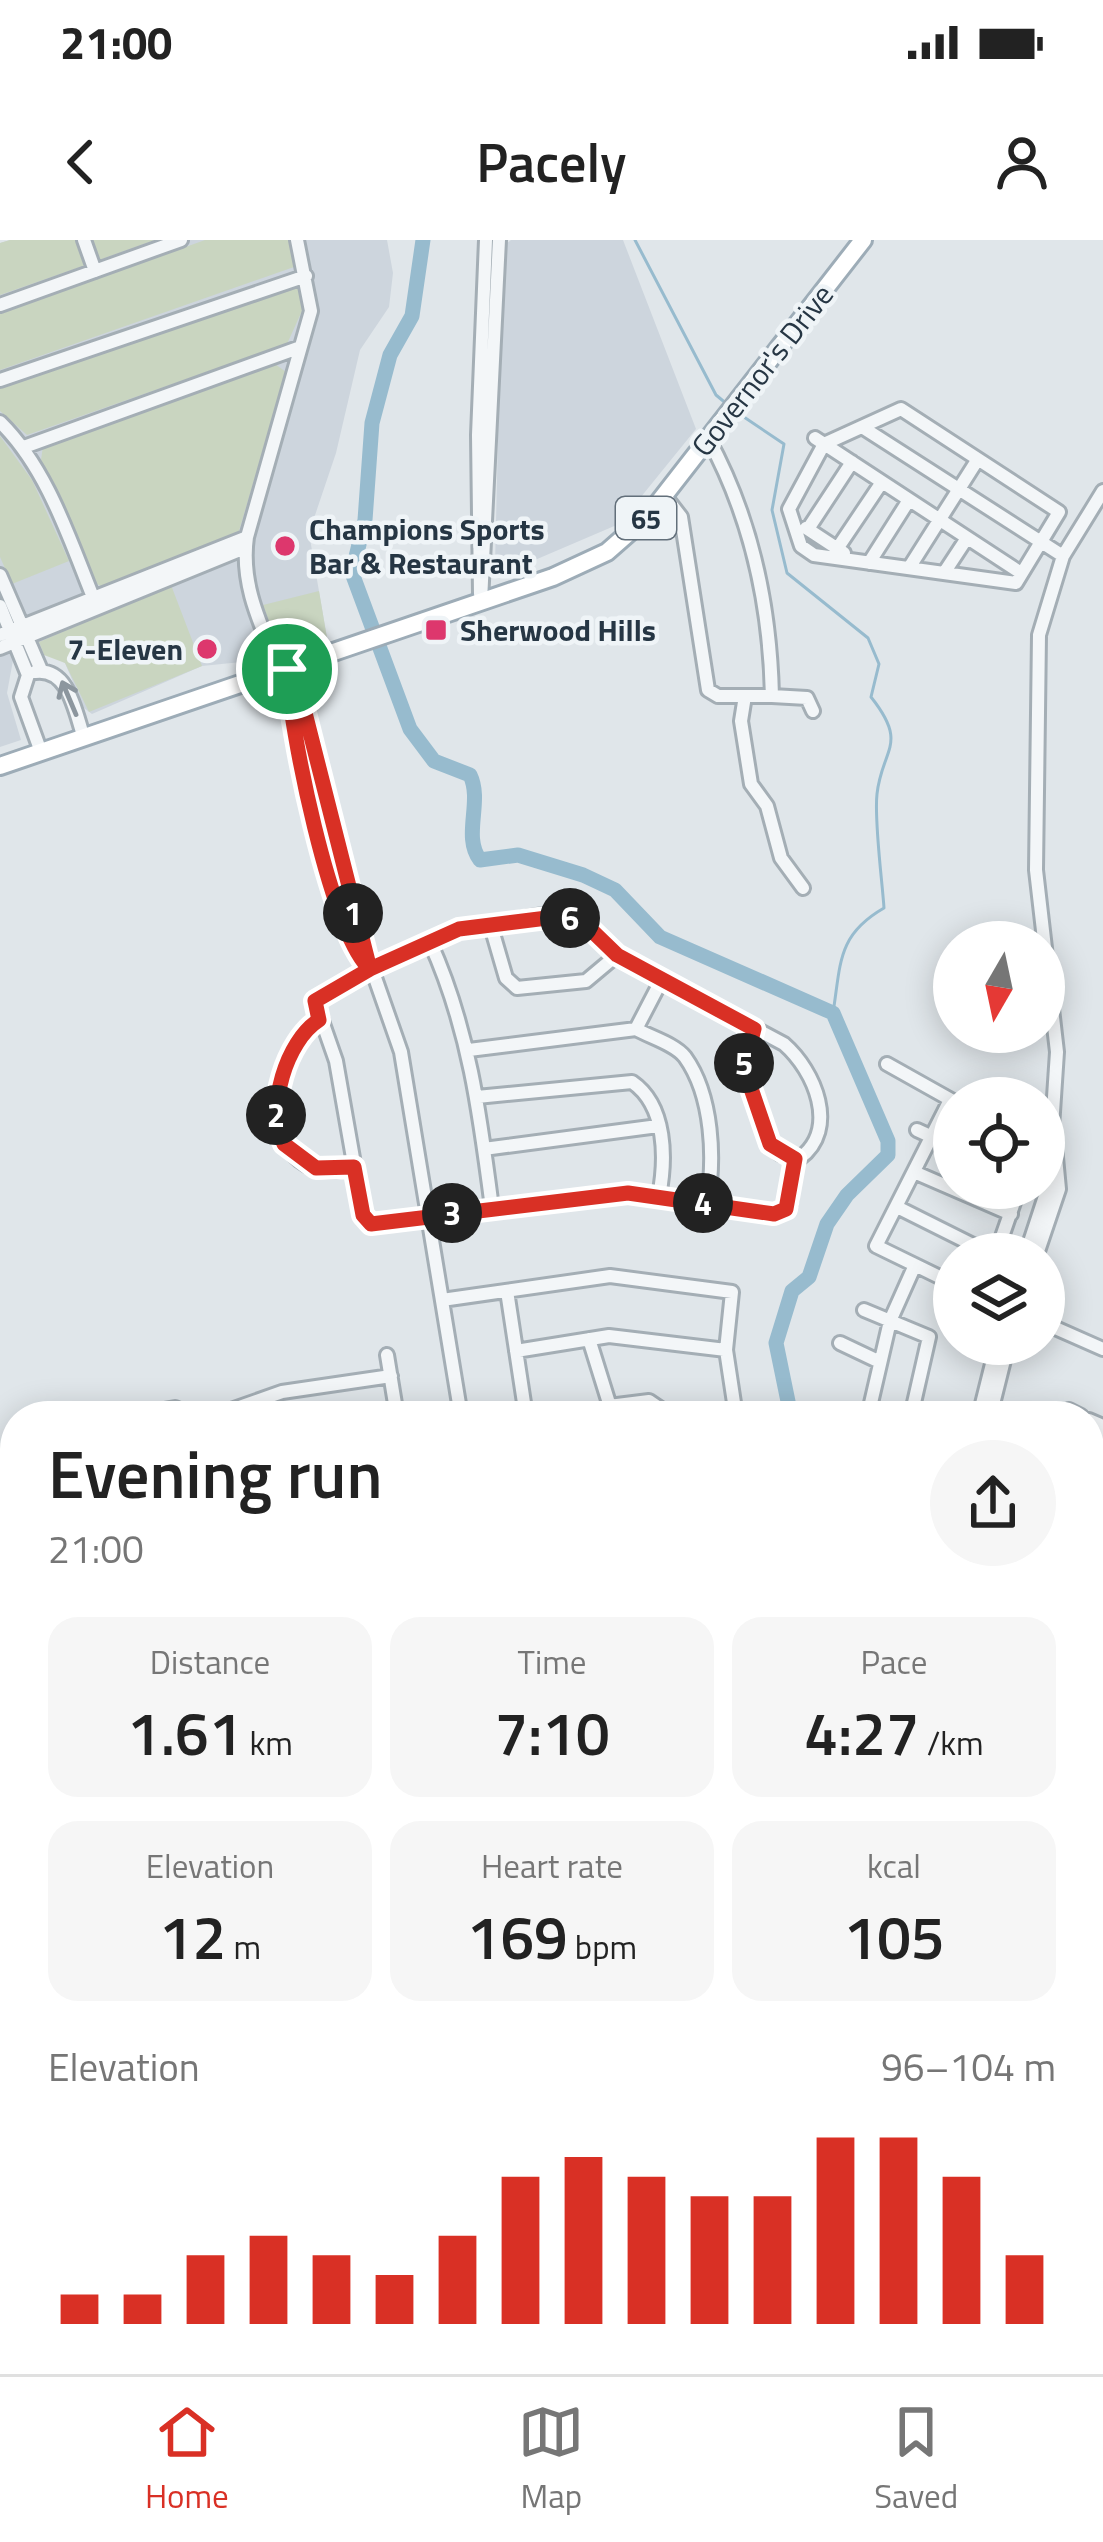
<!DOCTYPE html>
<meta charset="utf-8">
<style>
:root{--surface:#fff;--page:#f6f6f6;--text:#222;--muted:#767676;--line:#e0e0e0;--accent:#d93025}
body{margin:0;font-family:"Titillium Web",sans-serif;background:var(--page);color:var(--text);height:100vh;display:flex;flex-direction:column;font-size:45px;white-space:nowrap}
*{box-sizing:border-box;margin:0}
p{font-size:39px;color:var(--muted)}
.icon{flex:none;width:66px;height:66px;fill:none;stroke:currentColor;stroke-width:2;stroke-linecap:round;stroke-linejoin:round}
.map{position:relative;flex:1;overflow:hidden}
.sheet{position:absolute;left:0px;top:1161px;width:1104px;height:975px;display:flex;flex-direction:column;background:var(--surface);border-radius:48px 48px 0 0;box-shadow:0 6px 30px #0003}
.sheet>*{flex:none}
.needle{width:78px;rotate:189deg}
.tools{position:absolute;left:933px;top:681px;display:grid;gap:24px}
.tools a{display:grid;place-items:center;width:132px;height:132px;border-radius:50%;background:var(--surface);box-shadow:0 6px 30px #0003;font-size:60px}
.pin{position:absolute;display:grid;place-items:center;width:102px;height:102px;color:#fff;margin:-51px;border:6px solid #fff;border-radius:50%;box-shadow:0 3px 12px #0007}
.km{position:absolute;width:60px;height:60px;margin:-30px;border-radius:50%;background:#222;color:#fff;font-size:33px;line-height:60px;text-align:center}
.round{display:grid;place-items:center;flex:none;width:126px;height:126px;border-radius:63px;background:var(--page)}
.summary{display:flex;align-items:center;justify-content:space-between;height:204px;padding:0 48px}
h1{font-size:66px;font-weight:600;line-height:90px}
.metrics{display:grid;grid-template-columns:repeat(3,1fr);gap:18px;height:204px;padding:12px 48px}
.metrics div{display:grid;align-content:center;border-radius:30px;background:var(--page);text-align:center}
.metrics b{font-size:60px;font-weight:600}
.metrics small{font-size:33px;font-weight:400}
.metrics p{font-size:33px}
.chart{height:336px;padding:24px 48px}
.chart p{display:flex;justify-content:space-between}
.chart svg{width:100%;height:216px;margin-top:12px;stroke:var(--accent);stroke-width:6}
.status{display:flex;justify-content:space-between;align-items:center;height:84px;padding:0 60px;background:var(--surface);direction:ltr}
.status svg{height:33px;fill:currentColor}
header{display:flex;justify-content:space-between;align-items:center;height:156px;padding:0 48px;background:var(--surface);font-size:54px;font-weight:600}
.menu{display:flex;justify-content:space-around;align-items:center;height:168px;border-top:3px solid var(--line);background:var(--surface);font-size:33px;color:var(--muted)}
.menu a{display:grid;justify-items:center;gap:6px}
.menu .active{color:var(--accent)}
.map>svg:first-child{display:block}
</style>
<div class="status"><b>21:00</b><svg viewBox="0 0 49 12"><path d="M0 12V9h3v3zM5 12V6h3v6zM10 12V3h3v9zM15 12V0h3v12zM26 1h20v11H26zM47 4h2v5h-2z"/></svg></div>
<header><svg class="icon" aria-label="back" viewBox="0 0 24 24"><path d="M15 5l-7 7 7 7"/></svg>Pacely<svg class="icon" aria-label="person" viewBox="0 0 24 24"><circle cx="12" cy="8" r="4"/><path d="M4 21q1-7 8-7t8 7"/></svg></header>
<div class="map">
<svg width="1103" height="2134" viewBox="0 0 1103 2134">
<rect width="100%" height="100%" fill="#e0e6ea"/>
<!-- built -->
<path fill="#cdd5dd" d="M10,0H387L393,33L389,67L360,110L336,213L309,293L327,398L279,409L261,420L202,426L92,474L84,468L65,423L37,407L14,415L7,453L21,500L0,507V3Z
M511,0H623L696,189L619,284L502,334L495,326L498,196L494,190L497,75L506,4Z"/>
<!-- green -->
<path fill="#c9d5c0" d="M10,0H79L86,25L0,55V3Z
M90,0H155L99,20Z
M205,0H289L294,27L0,130V74Z
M294,47H300L306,62L287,104L27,195L0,171V147Z
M275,124L286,132L239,291L104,348L97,344L41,220L43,206Z
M0,196L32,240L69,321L12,344L0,317Z
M171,345L202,426L89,472L65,423L44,415L39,402Z
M319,351L327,398L279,409L263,365Z"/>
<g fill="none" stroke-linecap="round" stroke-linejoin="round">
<!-- stream -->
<path stroke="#97bbce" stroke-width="3" d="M635,0L716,155L728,165
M735,171L784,204L772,270L787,333L868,398L879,424L871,457C909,505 882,508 877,554C874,580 882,639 884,668C837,695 841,723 833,773"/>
<!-- river -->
<path stroke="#97bbce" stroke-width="15" d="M423,0L412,76L390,115L372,183L365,280L352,333L410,489L434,521L470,535C483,562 462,596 480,620L518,615L583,635L615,650L660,697L833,773L888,901V915L847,955L827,984L809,1037L792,1051L776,1103L791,1176
M412,2134L413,2121"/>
<defs>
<path id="minor" d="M84,0L95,31
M0,65L181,0
M0,140L306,36
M901,169L1059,272L1016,343L814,315L801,306L789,269L824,204Z
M0,182C48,229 70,301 95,362
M862,187L1063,316
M815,198L1021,333
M24,207L298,108
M664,255L681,277L708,450L718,456H772C770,366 751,277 708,198
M806,288L844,313
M808,289L852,222
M837,309L882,242
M869,323L909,260
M909,328L978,219
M944,333L967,298
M0,335L41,430
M480,354L478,195L486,0
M481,361L499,0
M0,366L28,435L21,457L41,512
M0,395L247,297
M0,408L245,308
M287,429L300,453L352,672L401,812L461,1176
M35,432C69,427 75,472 84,498
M280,432C262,387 240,346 247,297L311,71L297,0
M287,436C289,491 333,695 370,729
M745,456L741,481L751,544L767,566L781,618L803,648
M772,456L807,458L813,471
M490,683L506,738L517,748L586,741L617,715
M430,702C469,788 480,875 492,968
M319,780C262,815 257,954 354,927
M636,789C650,797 675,804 685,817C713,856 715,920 707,964
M754,789L744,828L770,904L780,914L800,918C839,889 815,831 784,804L617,715L585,684L549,674L459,689L355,736L315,761L336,821L363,975L371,984L627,953L774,974L790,963L795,919
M469,810L636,789L662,739
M887,824L953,861
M477,857L632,842C667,866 666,920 659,956
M950,860L876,1006L954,1044
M917,890L954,907
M484,909L658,886
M914,932L1011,974
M897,967L991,1014
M996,1014L1019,948
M1026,1014L1048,947L1057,812L1036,630L1039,395L1063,316L1103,251
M1037,1014L1059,949L1054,896
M507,1051L526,1176
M442,1060L610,1036L732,1052L726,1110L736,1176
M864,1070L929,1097L911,1176
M1044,1083L1103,1109
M589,1099L613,1176
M840,1103L880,1122
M516,1111L609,1096L726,1110
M387,1115L397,1176
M609,1166L649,1161L671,1176
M129,1176L175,1168L193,1176
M214,1176L282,1152L391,1136
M868,1176L890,1081L915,1025
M979,1176L997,1104
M990,1176L1008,1104
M1059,1176L1069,1170L1081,1176
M1089,1180L1103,1186
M1089,1199L1103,1197
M1089,1238L1103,1236
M1089,1277L1103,1275
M1092,1317L1103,1399
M1089,1454L1103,1452
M1089,1480L1103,1478
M1089,1533L1102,1625
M1089,1658L1103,1657
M1089,1687L1103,1685
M1089,1717L1103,1715
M1089,1749L1103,1747
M1089,1780L1103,1778
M1089,1810L1103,1808
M1089,1840L1103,1838
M1089,1871L1103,1869
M1089,1894L1102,1994
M1089,2017L1103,2015
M0,2117L15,2113
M126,2121L276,2134
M453,2121L454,2134
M608,2121L609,2134
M643,2121L645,2134
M680,2121L681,2134
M833,2121L835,2134
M864,2121L865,2134
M892,2121L894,2134
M925,2121L926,2134
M956,2121L957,2134
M985,2121L987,2134
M1015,2121L1016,2134
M1047,2121L1049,2134
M1057,2121L1058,2134
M1081,2121L1083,2134
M317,2134L318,2121
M468,2134L570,2121
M707,2134L800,2121"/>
<path id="major" d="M0,526L553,337L607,312L648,276L863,0"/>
</defs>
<!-- minor casing -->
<use href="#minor" stroke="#a4aeb5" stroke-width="18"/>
<!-- major casing -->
<use href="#major" stroke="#9dacb7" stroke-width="22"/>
<!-- minor -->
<use href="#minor" stroke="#f3f6f8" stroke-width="12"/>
<!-- major -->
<use href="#major" stroke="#fff" stroke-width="16"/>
</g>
<!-- one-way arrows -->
<defs><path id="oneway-shaft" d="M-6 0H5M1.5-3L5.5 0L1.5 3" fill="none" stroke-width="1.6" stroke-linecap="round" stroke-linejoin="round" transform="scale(3)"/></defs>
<use stroke="#8c969e" href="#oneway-shaft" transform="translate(69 458) rotate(-113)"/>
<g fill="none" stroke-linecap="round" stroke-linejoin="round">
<defs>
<path id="route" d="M287,429L300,453L370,729L315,761L319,780C286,801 266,868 284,904L316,928L354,927L363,975L371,984L628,953L774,974L786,969L795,919L770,904L744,828L754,789L617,715L585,684L563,676L459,689L370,729C331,694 289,486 287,429"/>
</defs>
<!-- route casing -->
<use href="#route" stroke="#fff" stroke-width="24"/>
<!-- route -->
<use href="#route" stroke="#d93025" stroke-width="15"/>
</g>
<!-- markers -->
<g fill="#dd376d" stroke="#eff4f7" stroke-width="4.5">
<circle cx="285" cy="306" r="12"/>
<rect x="424" y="378" width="24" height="24" rx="6"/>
<circle cx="207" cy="409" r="12"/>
</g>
<g text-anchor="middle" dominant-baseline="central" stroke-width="9" stroke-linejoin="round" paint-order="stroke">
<!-- shield labels -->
<rect fill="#eff4f7" stroke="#626f7a" stroke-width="3" x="616" y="257" width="60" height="42" rx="9"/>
<g font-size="27" font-weight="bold" fill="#263644">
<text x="646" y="278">65</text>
</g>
<!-- street labels -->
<g font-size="30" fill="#263644" stroke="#eff4f7">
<text transform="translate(762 130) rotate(-52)">Governor's Drive</text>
</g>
<!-- poi labels -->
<g font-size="30" font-weight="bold" fill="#263644" stroke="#eff4f7" text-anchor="start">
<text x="309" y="289">Champions Sports<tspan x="309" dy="34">Bar &amp; Restaurant</tspan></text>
<text x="460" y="390">Sherwood Hills</text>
<text x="183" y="409" text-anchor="end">7-Eleven</text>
</g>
</g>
</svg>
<div class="tools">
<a><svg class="needle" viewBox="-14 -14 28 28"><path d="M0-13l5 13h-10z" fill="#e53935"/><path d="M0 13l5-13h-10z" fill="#767676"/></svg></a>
<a><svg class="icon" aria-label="locate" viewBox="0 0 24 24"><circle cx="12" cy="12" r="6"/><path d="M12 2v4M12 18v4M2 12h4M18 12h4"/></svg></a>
<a><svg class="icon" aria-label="layers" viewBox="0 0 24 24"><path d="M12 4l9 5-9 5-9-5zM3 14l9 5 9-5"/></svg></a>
</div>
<div class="pin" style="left:287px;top:429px;background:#1e9e55"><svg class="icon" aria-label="arrive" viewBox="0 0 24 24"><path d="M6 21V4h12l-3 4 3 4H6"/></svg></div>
<b class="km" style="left:353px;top:673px">1</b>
<b class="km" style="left:276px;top:875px">2</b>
<b class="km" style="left:452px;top:973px">3</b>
<b class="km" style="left:703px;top:963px">4</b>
<b class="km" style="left:744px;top:823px">5</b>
<b class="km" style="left:570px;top:678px">6</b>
<section class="sheet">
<div class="summary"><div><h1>Evening run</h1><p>21:00</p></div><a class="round"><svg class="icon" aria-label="share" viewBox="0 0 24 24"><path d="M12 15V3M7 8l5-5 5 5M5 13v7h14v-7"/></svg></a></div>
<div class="metrics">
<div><p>Distance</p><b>1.61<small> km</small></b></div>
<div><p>Time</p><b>7:10</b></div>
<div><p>Pace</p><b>4:27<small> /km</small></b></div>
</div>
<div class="metrics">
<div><p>Elevation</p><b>12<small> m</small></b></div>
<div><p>Heart rate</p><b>169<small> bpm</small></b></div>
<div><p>kcal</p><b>105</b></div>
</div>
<div class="chart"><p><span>Elevation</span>96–104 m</p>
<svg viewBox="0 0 160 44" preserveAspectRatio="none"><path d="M5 44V38M15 44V38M25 44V30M35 44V26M45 44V30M55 44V34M65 44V26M75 44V14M85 44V10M95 44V14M105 44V18M115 44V18M125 44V6M135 44V6M145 44V14M155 44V30"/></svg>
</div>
</section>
</div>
<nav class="menu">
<a class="active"><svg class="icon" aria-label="home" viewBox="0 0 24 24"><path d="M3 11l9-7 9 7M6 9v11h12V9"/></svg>Home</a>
<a><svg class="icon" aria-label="map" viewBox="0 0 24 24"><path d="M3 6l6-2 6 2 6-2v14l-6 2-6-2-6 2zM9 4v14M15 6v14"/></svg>Map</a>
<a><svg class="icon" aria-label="saved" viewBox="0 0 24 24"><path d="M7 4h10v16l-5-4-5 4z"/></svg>Saved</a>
</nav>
